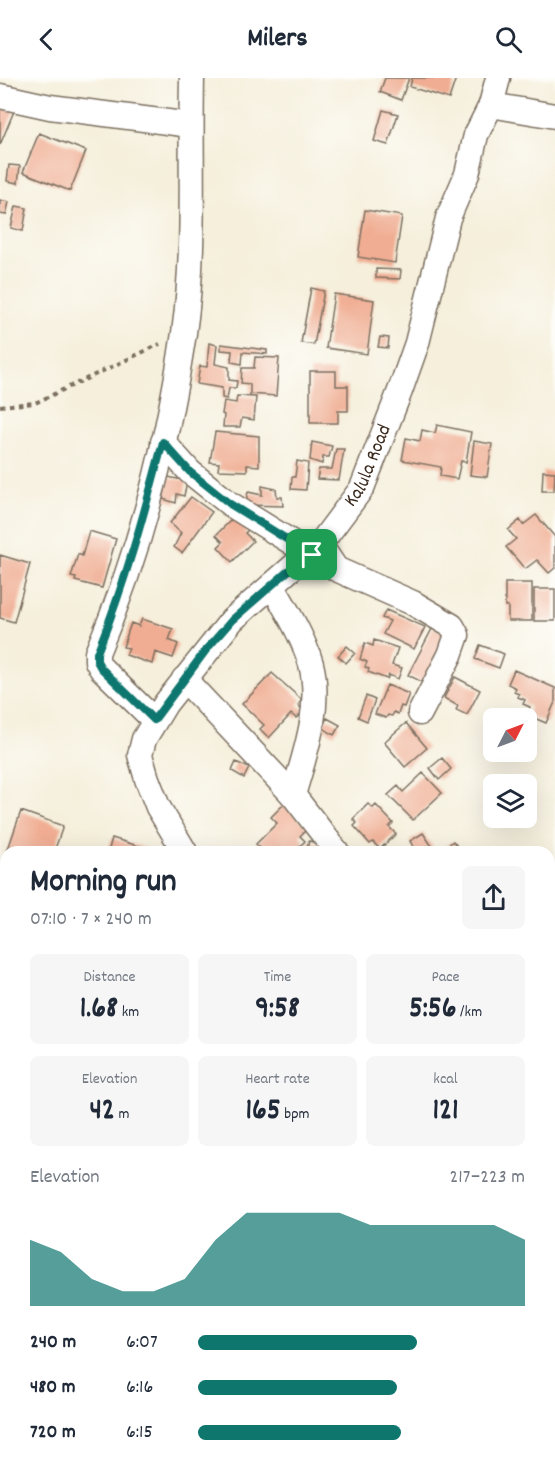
<!DOCTYPE html>
<meta charset="utf-8">
<style>
:root{--surface:#fff;--page:#f6f6f7;--text:#1f2937;--muted:#747a83;--accent:#0f766e}
body{margin:0;font-family:Dekko,sans-serif;background:var(--page);color:var(--text);height:100vh;display:flex;flex-direction:column;font-size:22px;white-space:nowrap}
*{box-sizing:border-box;margin:0}
p{font-size:20px;color:var(--muted)}
.icon{flex:none;width:33px;height:33px;fill:none;stroke:currentColor;stroke-width:2;stroke-linecap:round;stroke-linejoin:round}
.map{position:relative;flex:1;overflow:hidden}
.panel{position:absolute;left:0px;top:768px;width:555px;height:621px;display:flex;flex-direction:column;background:var(--surface);border-radius:18px 18px 0 0;box-shadow:0 6px 24px #0002}
.panel>*{flex:none}
.needle{width:39px;rotate:48deg}
.fabs{position:absolute;left:483px;top:630px;display:grid;gap:12px}
.fabs a{display:grid;place-items:center;width:54px;height:54px;border-radius:9px;background:var(--surface);box-shadow:0 6px 24px #0002;font-size:30px}
.pin{position:absolute;display:grid;place-items:center;width:51px;height:51px;color:#fff;margin:-26px;border-radius:12px;box-shadow:0 3px 9px #0006}
.round{display:grid;place-items:center;flex:none;width:63px;height:63px;border-radius:9px;background:var(--page)}
.summary{display:flex;align-items:center;justify-content:space-between;height:102px;padding:0 30px}
h1{font-size:33px;font-weight:800;line-height:45px}
.figures{display:grid;grid-template-columns:repeat(3,1fr);gap:9px;height:102px;padding:6px 30px}
.figures div{display:grid;align-content:center;border-radius:9px;background:var(--page);text-align:center}
.figures b{font-size:30px;font-weight:800}
.figures small{font-size:16px;font-weight:400}
.figures p{font-size:16px}
.chart{height:168px;padding:12px 30px}
.chart p{display:flex;justify-content:space-between}
.chart svg{width:100%;height:108px;margin-top:6px;fill:var(--accent);opacity:.7}
ul{padding:0 30px;list-style:none;font-size:20px}
li{display:grid;grid-template-columns:96px 72px 1fr;align-items:center;height:45px}
li i{height:15px;border-radius:8px;background:var(--accent)}
header{display:flex;justify-content:space-between;align-items:center;height:78px;padding:0 30px;background:var(--surface);font-size:27px;font-weight:800}
.map>svg:first-child{display:block}
</style>
<header><svg class="icon" aria-label="back" viewBox="0 0 24 24"><path d="M15 5l-7 7 7 7"/></svg>Milers<svg class="icon" aria-label="search" viewBox="0 0 24 24"><circle cx="10" cy="10" r="6"/><path d="M15 15l6 6"/></svg></header>
<div class="map">
<svg width="555" height="1389" viewBox="0 0 555 1389">
<rect width="100%" height="100%" fill="#fdfcf7"/>
<filter id="ink" filterUnits="userSpaceOnUse"><feTurbulence type="fractalNoise" baseFrequency=".0167" numOctaves="2"/><feDisplacementMap in="SourceGraphic" scale="12" xChannelSelector="R" yChannelSelector="G"/><feConvolveMatrix kernelMatrix="1 2 1 2 8 2 1 2 1" color-interpolation-filters="sRGB"/></filter>
<filter id="wash" filterUnits="userSpaceOnUse"><feTurbulence type="fractalNoise" baseFrequency=".008" numOctaves="4" result="noise"/><feDisplacementMap in="SourceGraphic" scale="24" xChannelSelector="R" yChannelSelector="G"/><feGaussianBlur stdDeviation="1.35" result="paint"/><feColorMatrix in="noise" values="0 0 0 0 0 0 0 0 0 0 0 0 0 0 0 0 0 1.4 0 .05"/><feComposite in="paint" operator="in"/></filter>
<g filter="url(#wash)">
<rect width="100%" height="100%" fill="#f5efdb"/>
<g id="blocks">
<!-- building -->
<path fill="#f0ad93" d="M385,0H409L401,22L380,14Z
M412,0H456L449,21L410,9Z
M0,27L14,33L0,67Z
M383,32L398,36L388,67L374,63Z
M39,55L86,73L70,113L23,94Z
M9,87L20,88L18,105L7,103Z
M0,122L9,124L6,137L0,136Z
M16,128L27,130L23,153L11,150Z
M365,132L402,138L395,185L358,179Z
M376,191L401,192L400,201L376,200Z
M311,210L324,213L314,267L301,265Z
M334,216L374,222L367,276L326,270Z
M380,259L389,260L388,270L378,269Z
M209,265L217,267L215,286L229,289V302L237,303L236,310H229L227,321L222,320V310L197,306L200,288L207,289Z
M221,266L267,272V276L243,274L242,286L231,284L232,273L221,272Z
M255,279L279,280L276,318L250,316V306L241,305L242,290H254Z
M310,293H336V308H348V333H338V345H310Z
M237,318L256,319L254,342L242,340L240,349H223L224,337L222,336L224,323L236,325Z
M437,347L471,354L466,384L461,383L457,401L440,398L441,389L402,382L406,360L420,363L422,352L435,355Z
M215,354L259,358V388L247,387V393L218,392L219,385L210,384Z
M474,363L492,366L487,399L470,397Z
M312,364L332,368L329,379H323L322,386L310,382Z
M336,371H344L339,402L317,401L319,391H332Z
M297,383L308,385L306,412L291,411L292,399H295Z
M543,393L555,394L554,413H542Z
M168,399L187,403L184,418L177,416L176,425L163,421Z
M262,408L276,411L277,419H282L283,428L245,427L248,414L262,417Z
M191,419L212,434L182,475L174,469L181,455L170,445Z
M236,437L249,451L245,455L253,463L232,484L218,469L223,464L216,457Z
M536,437L555,459V490L549,495L537,482L525,491L506,469L516,461L508,452L520,442L523,447Z
M89,453L116,461L102,510L75,503L76,500L71,499L78,476L82,478Z
M0,477L30,486L14,544L0,540Z
M505,505H532V543H508V528H505Z
M534,511H555V543H534Z
M386,532L425,549L414,571L383,556L390,543L382,540Z
M142,541L173,551L169,562L178,566L173,580L155,574L152,586L126,577L129,570L123,569L131,545L139,548Z
M433,549L452,558L428,607L408,597Z
M374,562L398,570L392,587L402,590L398,601L389,597L387,601L368,594L369,591L365,589L367,584L360,581L365,565L373,568Z
M480,567L504,576L499,590L475,581Z
M347,568L355,575L346,585L338,578Z
M514,592L555,610V624L546,645L527,637L530,629L523,626L525,622L518,619L519,616L514,614L516,610L508,606Z
M272,595L302,622L298,627L304,633L296,640L291,636L269,660L260,651L264,647L242,626Z
M455,599L480,612L467,637L456,632L458,628L444,620Z
M387,607L409,616L404,629L401,628L398,636L394,634L392,638L388,637L386,640L375,636Z
M366,618L375,622L367,643L358,639Z
M327,640L340,647L334,657L322,649Z
M406,645L427,670L405,689L384,664Z
M442,680L451,691L439,702L430,690Z
M236,684L249,690L244,700L232,693Z
M423,695L442,715L413,742L388,717L398,708L403,714Z
M284,726L308,750L300,758L305,763L294,774H264L256,766L277,745L271,739Z
M368,726L373,730L376,727L393,745L389,749L396,756L380,771L373,764L370,766L354,748L357,745L353,741Z
M21,733L63,748L54,774H7Z
M423,755L434,771L428,774H416L410,763Z
M112,760L155,773V774H108Z
M309,763L325,767L323,774H306Z
M453,763L460,772L439,774Z
M6,936V954L0,951Z
M6,1166V1208L0,1202V1181L2,1179L0,1172Z
M555,1236V1273L552,1276L549,1273V1242Z
M6,1320V1375L0,1368V1325Z
M71,1383H96L102,1389H65Z
M177,1383H211L217,1387L215,1389H173Z
M352,1383L396,1384L409,1383L408,1389H380Z
M415,1383H454L453,1389H415Z"/>
</g>
</g>
<g filter="url(#ink)">
<use href="#blocks" fill-opacity="0" stroke="#7c6f60" stroke-width="1.5"/>
<g fill="none" stroke-linecap="round" stroke-linejoin="round">
<defs>
<g id="minor">
<path d="M0,18L50,29L191,47"/>
<path d="M491,27L555,38"/>
<path d="M163,364L190,394L230,426L312,477"/>
<path d="M320,467L336,491L413,525L452,548L457,557L450,577L420,635"/>
<path d="M272,507C286,532 303,558 311,586C322,629 305,676 293,717"/>
<path d="M184,601L293,717L337,774"/>
<path d="M154,642L101,590L97,583V575C140,474 168,363 184,255C196,170 190,85 192,0"/>
<path id="s1" d="M185,774L158,729L147,701L140,677L144,661L166,625L232,542L295,487L312,477L362,410L400,313L417,265L448,140L467,96L476,57L491,27L498,0"/>
<path d="M0,912L6,914"/>
<path d="M549,914L555,912"/>
<path d="M0,1116L6,1121"/>
<path d="M549,1172L555,1163"/>
<path d="M476,1389L478,1383"/>
</g>
</defs>
<!-- minor casing -->
<use href="#minor" stroke="#7c6f60" stroke-width="27"/>
<!-- path -->
<path stroke="#7c6f60" stroke-width="4" stroke-dasharray="4.5 4.5" stroke-linecap="butt" d="M0,328L35,325L160,266"/>
<!-- minor -->
<use href="#minor" stroke="#fff" stroke-width="24"/>
</g>
</g>
<g fill="none" stroke-linecap="round" stroke-linejoin="round" filter="url(#ink)">
<defs>
<path id="route" d="M163,364L190,394L230,426L312,477L295,487L232,542L206,572L154,642L101,590L97,583V575C125,506 144,436 163,364Z"/>
</defs>
<!-- route casing -->
<use href="#route" stroke="#fff" stroke-width="12"/>
<!-- route -->
<use href="#route" stroke="#0f766e" stroke-width="8"/>
</g>
<g text-anchor="middle" dominant-baseline="central" stroke-width="4.5" stroke-linejoin="round" paint-order="stroke">
<!-- street labels -->
<g font-size="20" fill="#3b2a1e" stroke="#fdfcf7">
<text stroke="none"><textPath href="#s1" startOffset="482">Kalula Road</textPath></text>
</g>
</g>
</svg>
<div class="fabs">
<a><svg class="needle" viewBox="-14 -14 28 28"><path d="M0-13l5 13h-10z" fill="#e53935"/><path d="M0 13l5-13h-10z" fill="#747a83"/></svg></a>
<a><svg class="icon" aria-label="layers" viewBox="0 0 24 24"><path d="M12 4l9 5-9 5-9-5zM3 14l9 5 9-5"/></svg></a>
</div>
<div class="pin" style="left:312px;top:477px;background:#1e9e55"><svg class="icon" aria-label="arrive" viewBox="0 0 24 24"><path d="M6 21V4h12l-3 4 3 4H6"/></svg></div>
<section class="panel">
<div class="summary"><div><h1>Morning run</h1><p>07:10 · 7 × 240 m</p></div><a class="round"><svg class="icon" aria-label="share" viewBox="0 0 24 24"><path d="M12 15V3M7 8l5-5 5 5M5 13v7h14v-7"/></svg></a></div>
<div class="figures">
<div><p>Distance</p><b>1.68<small> km</small></b></div>
<div><p>Time</p><b>9:58</b></div>
<div><p>Pace</p><b>5:56<small> /km</small></b></div>
</div>
<div class="figures">
<div><p>Elevation</p><b>42<small> m</small></b></div>
<div><p>Heart rate</p><b>165<small> bpm</small></b></div>
<div><p>kcal</p><b>121</b></div>
</div>
<div class="chart"><p><span>Elevation</span>217–223 m</p>
<svg viewBox="0 0 160 44" preserveAspectRatio="none"><path d="M0 44V17L10 22L20 33L30 38L40 38L50 33L60 17L70 6L80 6L90 6L100 6L110 11L120 11L130 11L140 11L150 11L160 17V44z"/></svg>
</div>
<ul>
<li><b>240 m</b>6:07<i style="width:67%"></i></li>
<li><b>480 m</b>6:16<i style="width:61%"></i></li>
<li><b>720 m</b>6:15<i style="width:62%"></i></li>
</ul>
</section>
</div>
